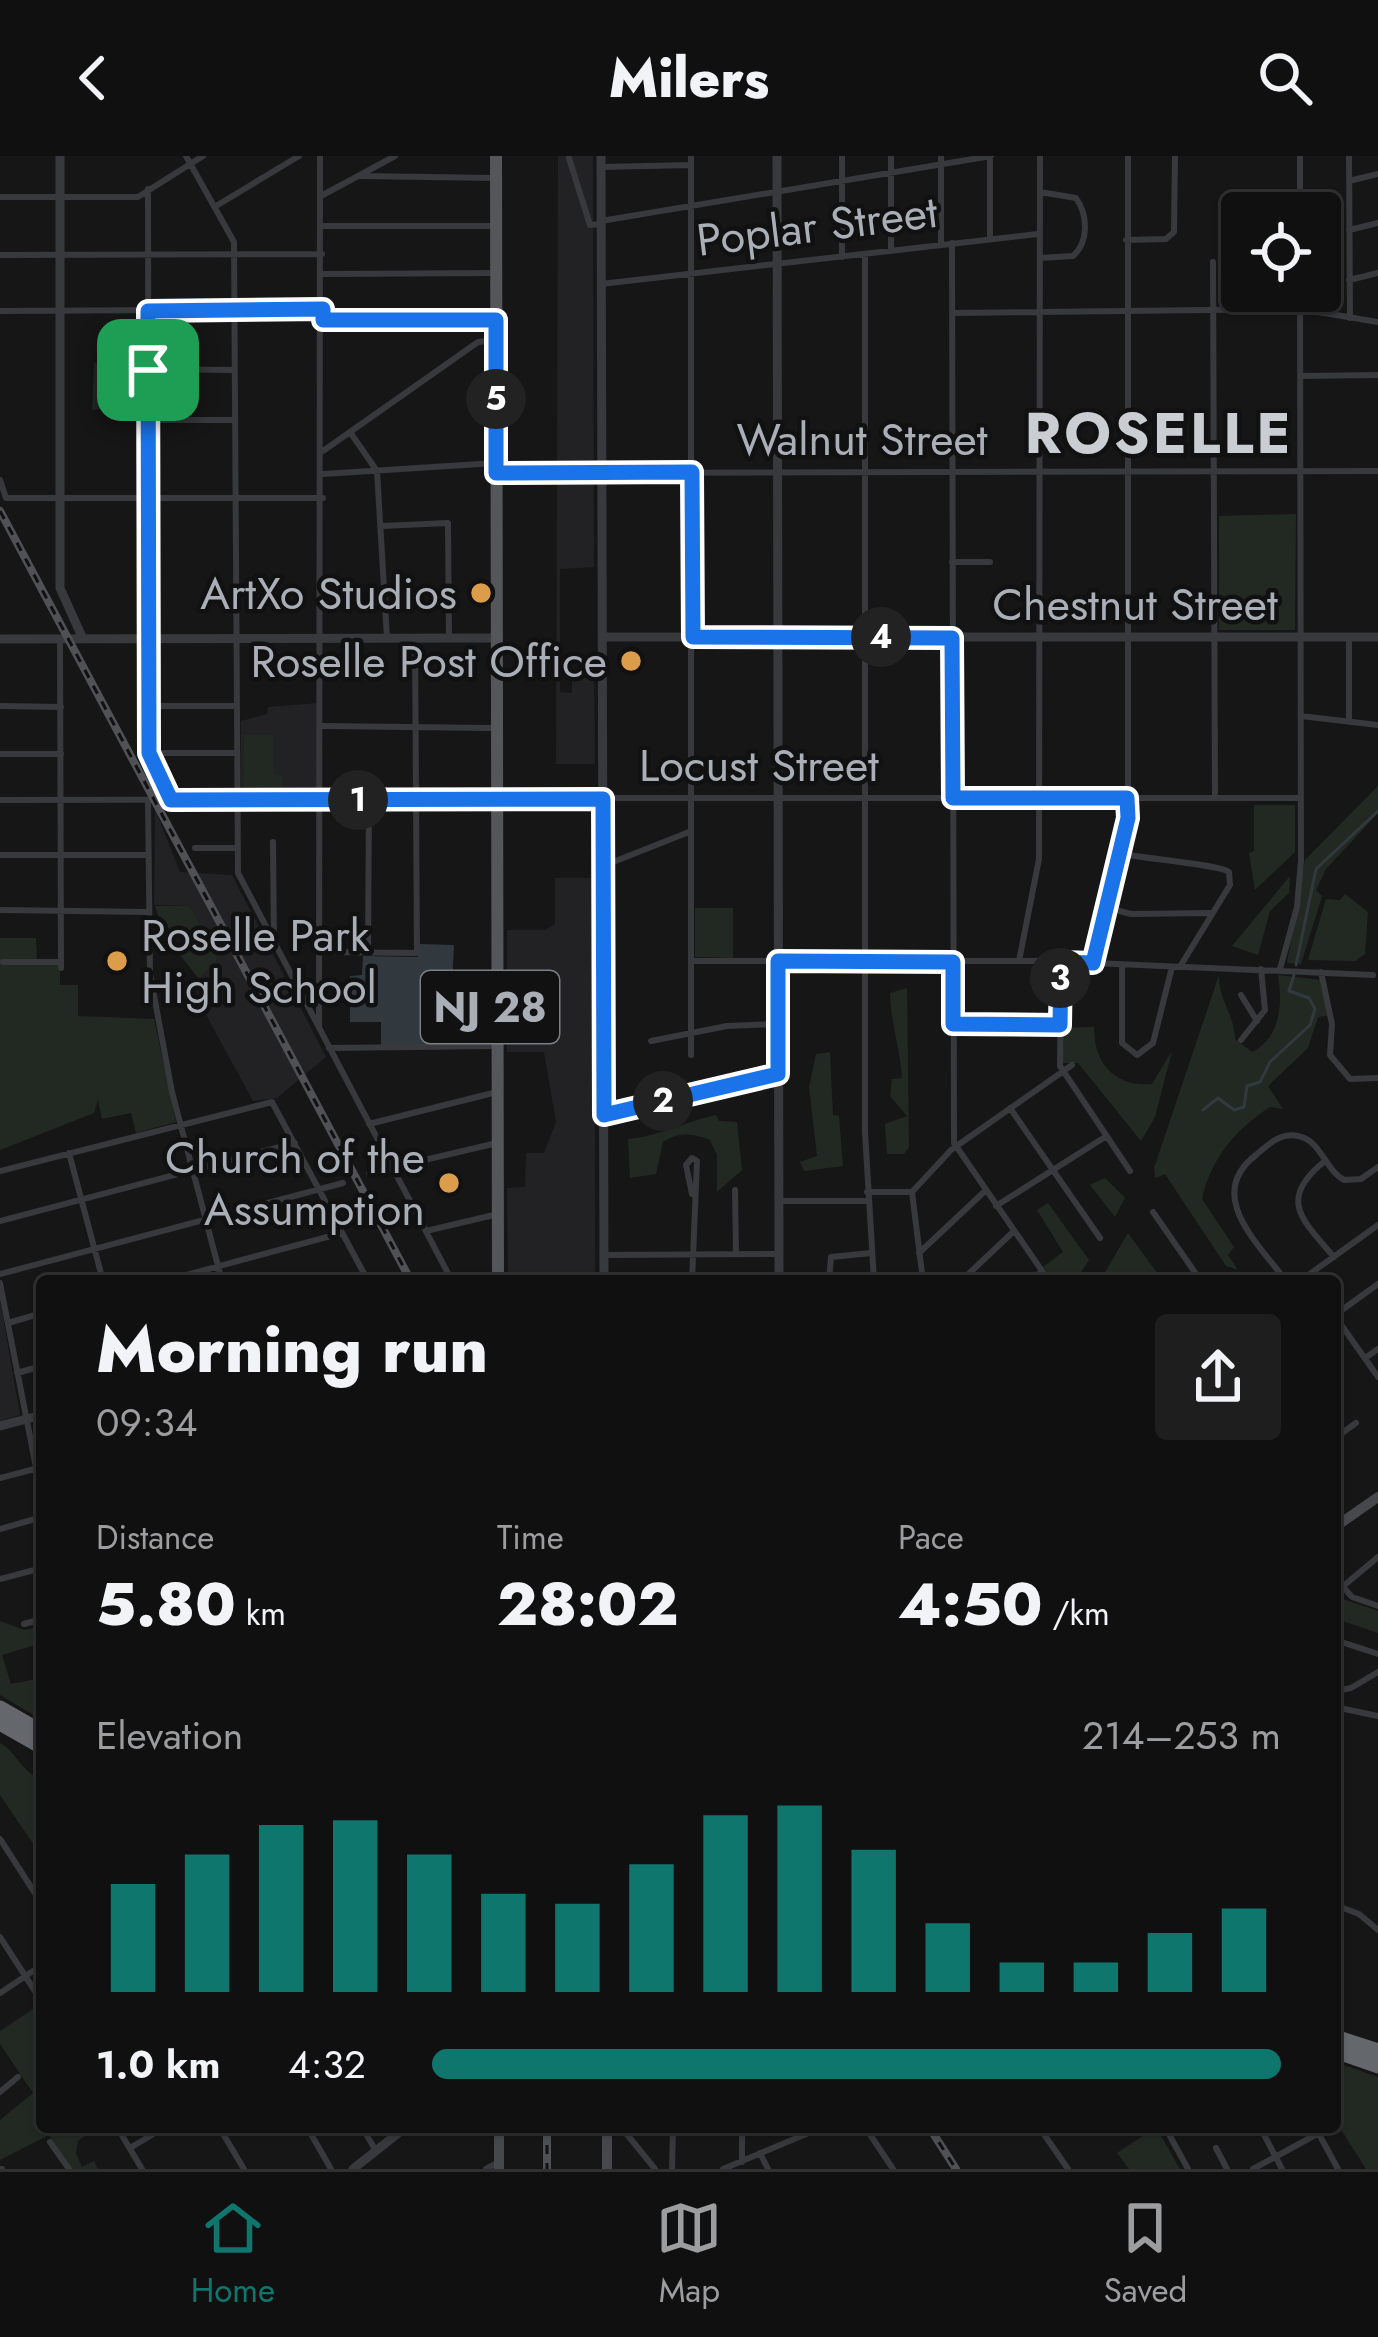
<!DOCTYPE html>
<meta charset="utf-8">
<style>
:root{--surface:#101011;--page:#1e1e1f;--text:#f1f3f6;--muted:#9c9d9f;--line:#303031;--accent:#0f766e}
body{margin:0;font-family:Jost,sans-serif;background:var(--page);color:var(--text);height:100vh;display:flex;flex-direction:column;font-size:45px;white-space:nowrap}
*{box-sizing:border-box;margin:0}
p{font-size:39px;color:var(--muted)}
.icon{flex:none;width:66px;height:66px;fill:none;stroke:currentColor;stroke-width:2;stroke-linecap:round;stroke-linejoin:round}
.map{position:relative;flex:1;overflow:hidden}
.sheet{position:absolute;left:36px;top:1119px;width:1305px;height:858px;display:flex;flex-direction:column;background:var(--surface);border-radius:12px;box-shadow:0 3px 9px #0004,0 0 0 3px var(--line)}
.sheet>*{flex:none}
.controls{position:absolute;left:1221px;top:36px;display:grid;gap:24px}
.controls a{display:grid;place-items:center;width:120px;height:120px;border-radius:12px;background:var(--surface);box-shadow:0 3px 9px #0004,0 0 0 3px var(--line);font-size:60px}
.pin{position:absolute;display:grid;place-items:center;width:102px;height:102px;color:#fff;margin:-51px;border-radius:24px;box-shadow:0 6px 18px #0006}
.km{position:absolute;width:60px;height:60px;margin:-30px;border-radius:50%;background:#222;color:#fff;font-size:33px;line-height:60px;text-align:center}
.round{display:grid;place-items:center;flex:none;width:126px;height:126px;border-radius:12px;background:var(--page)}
.head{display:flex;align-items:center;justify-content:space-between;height:204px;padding:0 60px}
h1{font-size:66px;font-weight:800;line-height:90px}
.stats{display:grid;grid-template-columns:repeat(3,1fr);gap:18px;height:204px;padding:12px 60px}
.stats div{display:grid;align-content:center}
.stats b{font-size:60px;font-weight:800}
.stats small{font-size:33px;font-weight:400}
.stats p{font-size:33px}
.chart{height:336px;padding:24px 60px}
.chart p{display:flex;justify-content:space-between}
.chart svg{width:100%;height:216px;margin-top:12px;stroke:var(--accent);stroke-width:6}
ul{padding:0 60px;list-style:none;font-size:39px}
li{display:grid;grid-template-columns:192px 144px 1fr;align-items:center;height:90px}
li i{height:30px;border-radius:15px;background:var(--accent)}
header{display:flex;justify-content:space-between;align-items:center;height:156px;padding:0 60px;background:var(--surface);font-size:54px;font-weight:800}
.menu{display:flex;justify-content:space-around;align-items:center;height:168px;border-top:3px solid var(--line);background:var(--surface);font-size:33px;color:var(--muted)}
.menu a{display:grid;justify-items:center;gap:6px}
.menu .current{color:var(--accent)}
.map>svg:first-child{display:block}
</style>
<header><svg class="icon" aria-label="back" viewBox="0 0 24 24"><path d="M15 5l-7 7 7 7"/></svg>Milers<svg class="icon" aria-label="search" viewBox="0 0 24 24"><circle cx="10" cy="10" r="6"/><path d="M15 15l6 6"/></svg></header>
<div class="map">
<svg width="1378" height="2013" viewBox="0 0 1378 2013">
<rect width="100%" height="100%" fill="#161617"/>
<!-- built -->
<path fill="#222224" d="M558,0H593L594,411L560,413V536L572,537V516H594L595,608H556Z
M318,547L317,639H241V565L267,558L268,551Z
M155,653L180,716L232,719L326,901L277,942L253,945L198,844L197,823L218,803L190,750L154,749Z
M555,722H595V1125H508L507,1032L525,1031L526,997H544L556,966L544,896H507V774H545L555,768Z
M0,1143L20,1259L0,1265Z"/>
<!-- green -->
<path fill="#222923" d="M94,207L106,208L112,231L106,252L92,254Z
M1296,358L1295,474H1219V360Z
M244,579H273V618L282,620L283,636H244Z
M1378,630V657L1326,713L1316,734L1322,740L1301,808L1287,807L1305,704Z
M1254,649H1295V696L1255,734L1249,697L1254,695Z
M1290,720L1289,737L1270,755L1258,799L1232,790Z
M1345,738L1368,756L1365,798L1355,805L1308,804L1326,743L1340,744Z
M155,750H190L202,772L167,785Z
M695,752H733V802L695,801Z
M204,775L218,803L199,823L176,794Z
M0,782H36L37,805H60V829H78V860L154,863L176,966L136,977L131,957L102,963L98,944L94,957L0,994Z
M1219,819C1218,844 1235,859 1235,883L1252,896C1280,882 1283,849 1278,819L1321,824L1331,859L1318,861L1308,892L1268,930L1283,953L1270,951C1235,974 1211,1002 1202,1043L1234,1091L1228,1099L1238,1114L1226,1110L1165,1018L1155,1022L1154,1012Z
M907,832L909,991L904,998H887L885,968L907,960L890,940L892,923L902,922C900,893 891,867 890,837Z
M1094,871C1094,908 1115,931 1152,928L1172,895L1155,961L1141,985L1078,907H1062L1060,872Z
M830,896L833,959L839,960L843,1010L804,1015L800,1006L817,1000L809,931L816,898Z
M716,959L719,965L737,966L742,1014L717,1036V999L710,984C692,977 679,976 663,986L656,1018L630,1022L628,983C660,980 684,966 716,959Z
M1105,1022L1125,1042L1115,1061L1090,1029Z
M1048,1047L1089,1104L1075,1125H1055L1043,1111L1063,1096L1037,1054Z
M1128,1077L1163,1125H1100Z
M1340,1442L1378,1455V1477L1337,1463L1335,1444Z
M0,1465L24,1474L42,1470V1487L2,1499L11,1528L36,1523L42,1534V1564L0,1539Z
M0,1587C16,1595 18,1612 42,1625L38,1695L0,1639Z
M42,1847V1971H87L90,1976L78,1985L76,1997L82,2011L94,2005L98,2013H71L49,1979L0,2004V1964L33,1937L0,1888V1875Z
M1335,1906L1378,1921V2013H1366L1342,1975L1322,1981L1316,1971H1335Z
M1156,1971L1180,2013H1129L1117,1997Z"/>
<!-- water -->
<path fill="#31393f" d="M419,788L454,789L450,867H433L432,889H381V866H350V820L362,819L363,800L418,801Z"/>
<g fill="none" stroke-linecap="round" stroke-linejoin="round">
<!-- stream -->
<path stroke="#31393f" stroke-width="3" d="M1296,809L1316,713L1378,655
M1203,954L1218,942L1234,954L1244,951L1247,930L1260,926L1270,906L1310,869L1315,853L1309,842L1289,835L1294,819"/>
<!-- minor -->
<path stroke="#37393c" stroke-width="6" d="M186,0L234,86L238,717L452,1125
M691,0V899
M891,0V95
M941,0V89
M990,0V83
M1349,0L1350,162
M569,2L590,69L601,68
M601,11L691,9
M360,20L496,22
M1349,25L1378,18
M148,33L149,597L171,644
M321,40L395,0
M0,41H138L203,0
M216,50L299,0
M1300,57V0
M601,65L991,0
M322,70H496
M1349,74L1378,67
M1126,84L1166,83L1174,76L1175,0
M952,87L954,987L1049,1125
M865,98V976L874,1125
M0,99L322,98
M842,101V0
M1040,102L1073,100C1089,86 1088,59 1076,42L1040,36
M1213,106L1215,642
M323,118L496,117
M1349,124L1378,117
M601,128L1038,78
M0,155L323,153
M952,157L1300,153L1378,166
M323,164H496
M148,213L234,214
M1301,220L1378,219
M148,264H234
M350,276L377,315L387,482
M323,295L478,186L494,184
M489,317L1378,315
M323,318L496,307
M0,324L6,342H323
M381,370L448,367L449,482
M952,406H990
M60,483L61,812
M0,550L61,551
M148,550H235
M1301,560L1378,569
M1349,566V481
M323,570L490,572
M149,597H235
M0,598H61
M603,642H1301
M0,644L488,643
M148,644L150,818L172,936L222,1125
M273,686L274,790
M195,692H236
M1119,697C1143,703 1218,708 1229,716L1230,729L1181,809
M0,699H148
M603,710L689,676
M1104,751L1131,758L1210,757
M0,754L148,756
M323,796L417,797L415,482
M368,796L369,644
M691,805H1047L1373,819
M1019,805L1039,703L1040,0
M3,806H61
M1061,806L1060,910L1130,1015
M1093,807L1128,661V0
M1122,808V887L1137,899L1153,887L1172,811
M1280,813L1297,751L1301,705L1300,135
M1321,816L1332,868L1330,899L1350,923L1378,922
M1241,839L1257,865
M953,869H1060
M319,871L320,0
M1241,884L1265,854L1261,813
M651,885L727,870L778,868
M329,892L497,890
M1010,952L1100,1082
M604,959L778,918
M369,968L497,936
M69,997L103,1125
M1325,1005C1277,1043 1302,1064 1334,1101
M0,1015L272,946L368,1125
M369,1017L497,987
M735,1034L736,1098
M867,1036H911
M778,1045H867
M996,1050L1105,981
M1153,1056L1201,1125
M0,1065L295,987
M426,1075L498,1058
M919,1097L985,1035
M604,1099L778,1098
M0,1118L343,1027
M164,1125L342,1077
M353,1125L366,1122
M692,1125L697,1005L692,1002L686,1009L692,1038
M829,1125L831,1101L871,1097
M923,1125L912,1036L951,994L1072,909
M961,1125L1014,1075
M1031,1125L1042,1115
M1286,1125C1258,1087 1204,1039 1256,999C1268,989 1280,976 1298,980C1321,984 1325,1014 1344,1024L1361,1023L1378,1011
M1300,1125L1378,1069
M0,1127L42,1342
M1335,1159L1378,1128
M1335,1160L1378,1221
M8,1167L42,1157
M1365,1202L1378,1193
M17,1217L42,1210
M1335,1282L1356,1267
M0,1322L42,1311
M0,1373L42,1361
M0,1423L42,1412
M1344,1432L1352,1441L1378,1450
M1335,1437L1378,1401
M24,1468L42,1463
M1335,1484L1378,1498
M1335,1535L1351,1532L1378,1516
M1335,1551L1378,1560
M0,1683L42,1748
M1335,1749L1359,1758L1378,1774
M0,1781L42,1846
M0,1837L42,1809
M0,1936L18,1921
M117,1971L142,2013
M219,1971L244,2013
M307,1971L331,2013
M362,1971L376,1995
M621,1971L655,2013
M865,1971L893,2013
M1039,1971L1068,2013
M1165,1971L1188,2013
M1260,1971L1282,2013
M1315,1971L1338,2013
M50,1986L69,2013
M130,1992L165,1971
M1216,1992L1227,2013
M760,1997L768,2013
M742,2006V1971
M1,2013H2
M486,2013L499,2006
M672,2013L673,1971
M723,2013L823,1971
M1253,2013L1319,1977"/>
<!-- tertiary -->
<path stroke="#37393c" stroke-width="9" d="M60,0V432L83,483
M601,0L604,1125
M777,0L779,1125
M603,481H1378
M0,483L497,482
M490,643L603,642
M0,1270L42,1259
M353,2013L406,1971"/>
<!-- secondary -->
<path stroke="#46484c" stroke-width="10" d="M1335,1371L1378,1341
M499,1971V2013
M607,1971V2013"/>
<!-- primary -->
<path stroke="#54565a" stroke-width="12" d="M496,0L498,1125"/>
<!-- motorway -->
<path stroke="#64676c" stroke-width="15" d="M0,1552L42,1576
M0,1567L42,1591
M1335,1881L1378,1895
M1335,1895L1378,1910"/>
<defs>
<path id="rail" d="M0,355L411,1125
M547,1971V2013
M929,1971L956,2013"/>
</defs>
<!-- rail casing -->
<use href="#rail" stroke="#4f5155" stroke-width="8"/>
<!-- rail -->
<use href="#rail" stroke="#111112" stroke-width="3" stroke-dasharray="9" stroke-linecap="butt"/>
</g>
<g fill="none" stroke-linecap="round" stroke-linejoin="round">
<defs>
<path id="route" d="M323,153V164H496V317L692,316L693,481L952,482L953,642H1127L1128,662L1093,807L1061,806L1060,869L953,868V806L778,805V918L604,959L603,643L171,644L149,597L148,155Z"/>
</defs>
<!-- route casing -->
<use href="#route" stroke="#fff" stroke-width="24"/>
<!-- route -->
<use href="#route" stroke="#1a73e8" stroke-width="15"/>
</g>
<!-- markers -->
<g fill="#db9c4b" stroke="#111112" stroke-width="4.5">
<circle cx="481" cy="437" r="12"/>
<circle cx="631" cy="505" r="12"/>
<circle cx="117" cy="805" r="12"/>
<circle cx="449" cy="1027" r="12"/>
</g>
<g text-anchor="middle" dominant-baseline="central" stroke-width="9" stroke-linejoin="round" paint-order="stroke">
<!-- shield labels -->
<rect fill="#111112" stroke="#7c7f85" stroke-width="3" x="421" y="815" width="138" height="72" rx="9"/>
<g font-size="42" font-weight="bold" fill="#aaaeb6">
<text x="490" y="851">NJ 28</text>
</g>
<!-- street labels -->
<g font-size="45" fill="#aaaeb6" stroke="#111112">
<text transform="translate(817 70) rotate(-7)">Poplar Street</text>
<text x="862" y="283">Walnut Street</text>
<text x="1135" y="448">Chestnut Street</text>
<text x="759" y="609">Locust Street</text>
</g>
<!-- poi labels -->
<g font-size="45" fill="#aaaeb6" stroke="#111112" text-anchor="end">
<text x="457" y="437">ArtXo Studios</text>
<text x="607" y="505">Roselle Post Office</text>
<text x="141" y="779" text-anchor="start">Roselle Park<tspan x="141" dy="52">High School</tspan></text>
<text x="425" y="1001">Church of the<tspan x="425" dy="52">Assumption</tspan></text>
</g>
<!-- district labels -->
<g font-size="57" font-weight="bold" letter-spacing="3" fill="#cacdd2" stroke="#111112">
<text x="1159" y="277">ROSELLE</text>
</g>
</g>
</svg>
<div class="controls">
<a><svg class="icon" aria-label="locate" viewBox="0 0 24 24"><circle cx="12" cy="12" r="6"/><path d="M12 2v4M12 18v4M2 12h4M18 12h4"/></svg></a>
</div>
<div class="pin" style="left:148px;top:214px;background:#1e9e55"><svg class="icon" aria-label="arrive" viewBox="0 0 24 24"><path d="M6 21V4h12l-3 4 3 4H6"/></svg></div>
<b class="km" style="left:358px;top:644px">1</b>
<b class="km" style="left:663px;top:945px">2</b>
<b class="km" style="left:1060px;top:822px">3</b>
<b class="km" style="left:881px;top:481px">4</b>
<b class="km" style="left:496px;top:243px">5</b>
<section class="sheet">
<div class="head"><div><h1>Morning run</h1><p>09:34</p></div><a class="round"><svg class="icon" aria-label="share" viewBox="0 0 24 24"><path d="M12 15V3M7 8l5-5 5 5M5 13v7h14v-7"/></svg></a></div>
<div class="stats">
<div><p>Distance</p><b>5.80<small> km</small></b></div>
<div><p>Time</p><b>28:02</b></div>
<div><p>Pace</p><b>4:50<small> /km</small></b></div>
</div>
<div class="chart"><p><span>Elevation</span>214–253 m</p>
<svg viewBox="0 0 160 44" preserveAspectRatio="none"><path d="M5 44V22M15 44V16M25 44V10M35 44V9M45 44V16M55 44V24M65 44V26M75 44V18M85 44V8M95 44V6M105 44V15M115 44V30M125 44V38M135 44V38M145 44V32M155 44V27"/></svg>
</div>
<ul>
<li><b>1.0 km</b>4:32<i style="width:100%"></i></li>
</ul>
</section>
</div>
<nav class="menu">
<a class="current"><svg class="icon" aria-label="home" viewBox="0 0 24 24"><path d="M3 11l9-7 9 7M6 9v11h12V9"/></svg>Home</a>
<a><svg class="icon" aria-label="map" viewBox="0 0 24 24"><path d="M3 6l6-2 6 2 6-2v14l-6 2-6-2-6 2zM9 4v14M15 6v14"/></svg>Map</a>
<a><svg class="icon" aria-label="saved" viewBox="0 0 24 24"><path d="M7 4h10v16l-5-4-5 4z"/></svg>Saved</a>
</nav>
